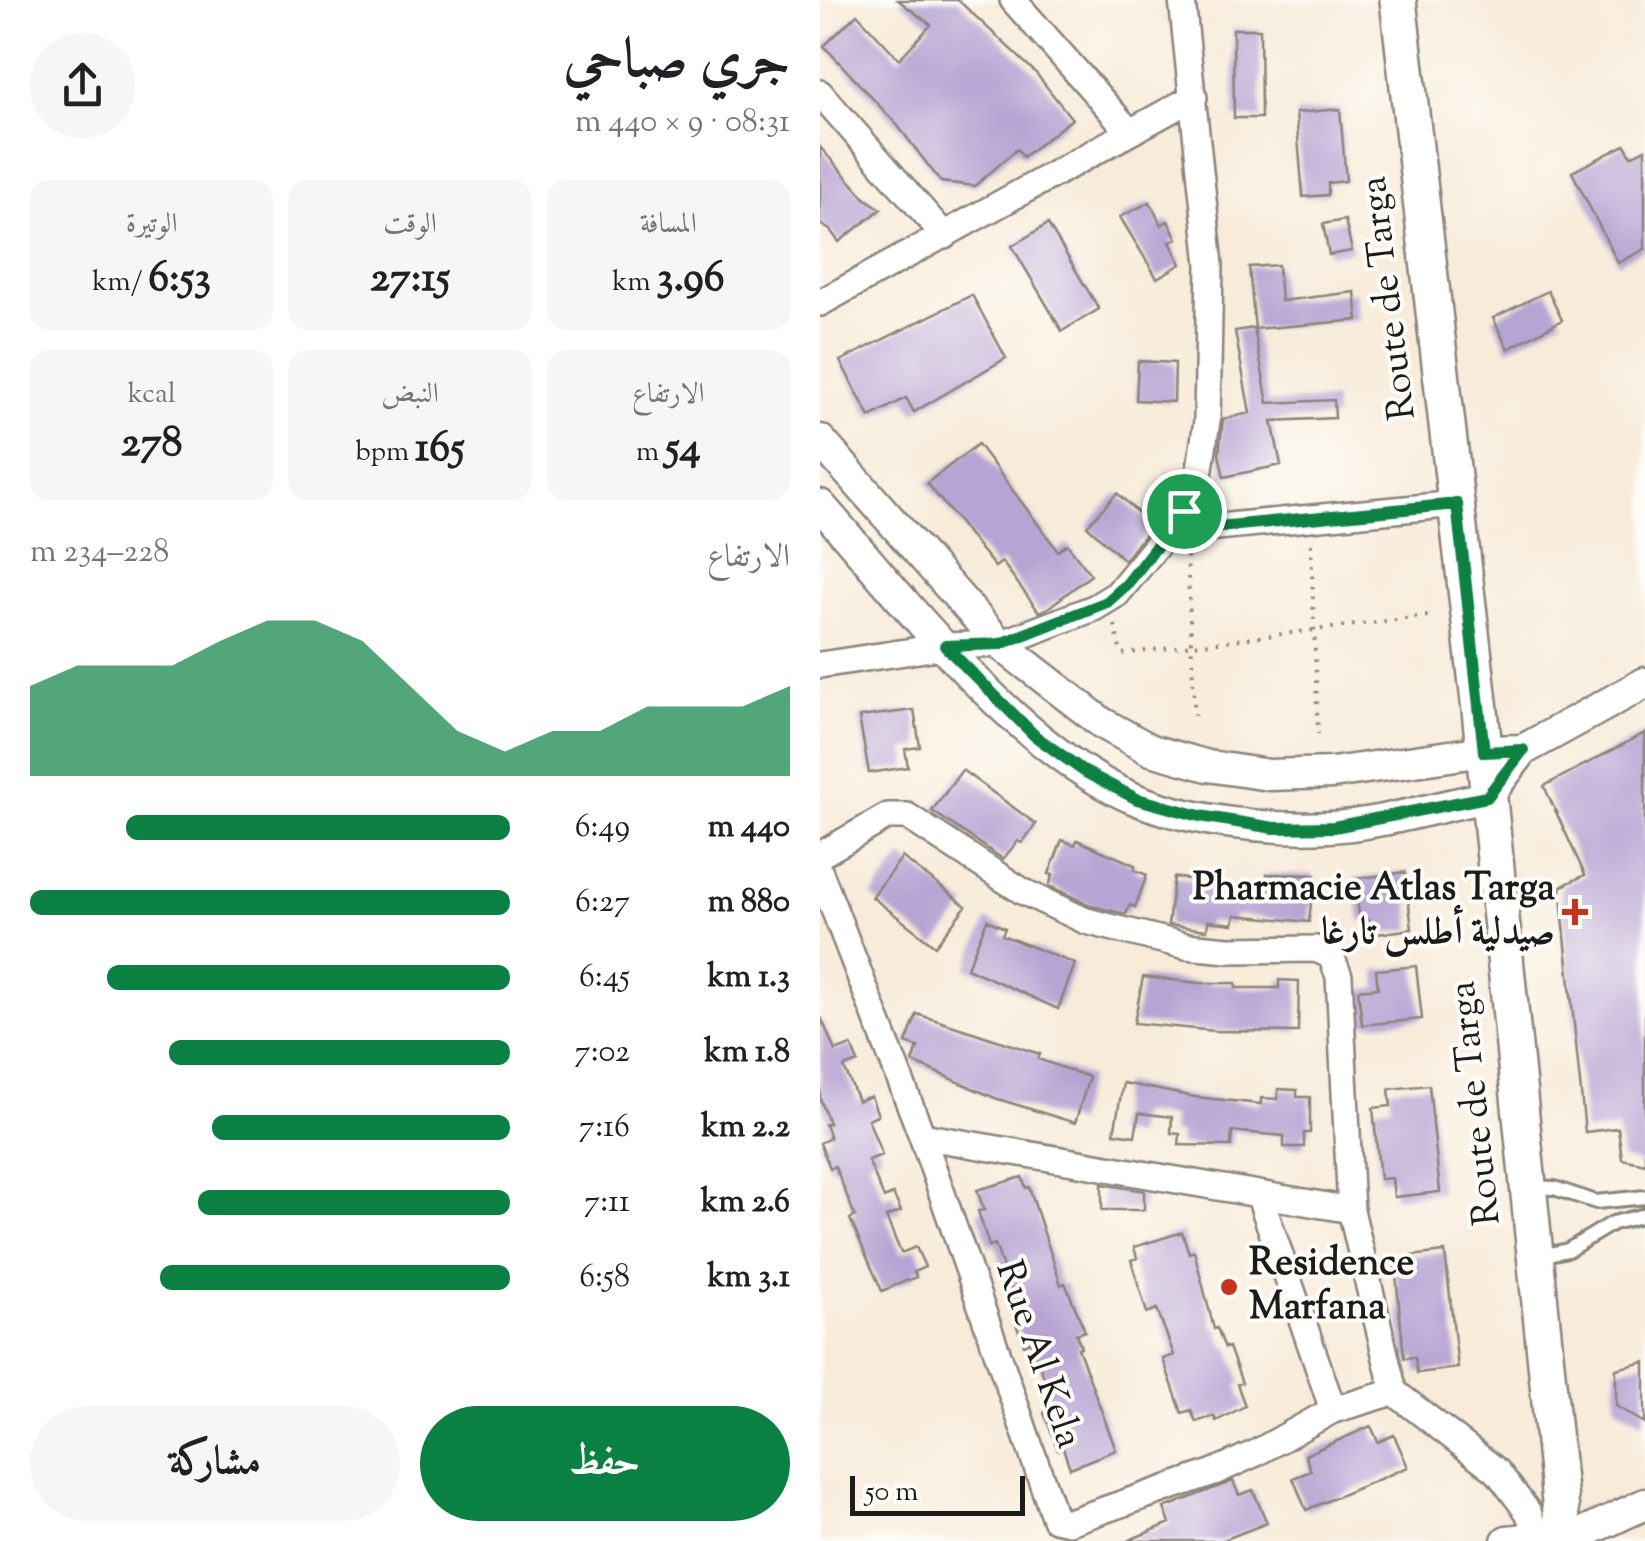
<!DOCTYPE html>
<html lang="ar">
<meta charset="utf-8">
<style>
:root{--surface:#fff;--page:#f6f6f6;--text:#202124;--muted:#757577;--accent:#0b8043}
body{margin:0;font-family:"Sorts Mill Goudy",Amiri,serif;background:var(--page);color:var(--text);direction:rtl;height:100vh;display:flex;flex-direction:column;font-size:38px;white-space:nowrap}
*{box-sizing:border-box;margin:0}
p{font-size:32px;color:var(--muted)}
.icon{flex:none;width:55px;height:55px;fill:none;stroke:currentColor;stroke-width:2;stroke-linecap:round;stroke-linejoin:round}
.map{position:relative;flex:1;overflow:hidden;direction:ltr}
.details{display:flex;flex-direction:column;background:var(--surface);width:820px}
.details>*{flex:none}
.scale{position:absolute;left:30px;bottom:25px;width:175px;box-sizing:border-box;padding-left:10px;border:5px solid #1c1c1c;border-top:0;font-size:28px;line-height:35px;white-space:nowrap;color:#1c1c1c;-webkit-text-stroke:8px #fdfcf7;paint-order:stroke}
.pin{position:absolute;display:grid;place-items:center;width:85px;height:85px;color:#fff;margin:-42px;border:5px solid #fff;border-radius:50%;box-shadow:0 2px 10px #0007}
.round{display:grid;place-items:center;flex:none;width:105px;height:105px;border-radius:52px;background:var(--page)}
.summary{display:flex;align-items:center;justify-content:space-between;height:170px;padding:0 30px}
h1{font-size:55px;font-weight:700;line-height:75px}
.metrics{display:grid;grid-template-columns:repeat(3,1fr);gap:15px;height:170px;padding:10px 30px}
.metrics div{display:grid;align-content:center;border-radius:20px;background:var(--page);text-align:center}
.metrics b{font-size:42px;font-weight:700}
.metrics small{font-size:28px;font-weight:400}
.metrics p{font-size:28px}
.chart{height:280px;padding:20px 30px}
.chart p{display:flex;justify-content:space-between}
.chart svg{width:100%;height:180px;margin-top:10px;fill:var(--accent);opacity:.7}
.button{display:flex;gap:20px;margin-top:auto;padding:20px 30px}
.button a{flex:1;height:115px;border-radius:60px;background:var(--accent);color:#fff;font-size:40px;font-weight:700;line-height:115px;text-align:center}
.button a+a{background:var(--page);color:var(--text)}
ul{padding:0 30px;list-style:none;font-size:32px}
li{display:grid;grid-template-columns:160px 120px 1fr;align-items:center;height:75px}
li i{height:25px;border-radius:12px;background:var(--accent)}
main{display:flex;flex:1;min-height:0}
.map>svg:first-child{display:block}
</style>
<main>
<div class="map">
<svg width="825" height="1541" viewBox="0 0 825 1541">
<rect width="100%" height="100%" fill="#fdfcf7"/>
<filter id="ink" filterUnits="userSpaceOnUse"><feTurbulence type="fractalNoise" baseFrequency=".01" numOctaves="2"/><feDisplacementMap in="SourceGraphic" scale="20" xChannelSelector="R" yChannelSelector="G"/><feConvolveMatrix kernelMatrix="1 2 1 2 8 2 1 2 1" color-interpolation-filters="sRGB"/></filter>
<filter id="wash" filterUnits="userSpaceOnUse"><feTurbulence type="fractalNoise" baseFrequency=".0048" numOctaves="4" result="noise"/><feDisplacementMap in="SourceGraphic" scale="40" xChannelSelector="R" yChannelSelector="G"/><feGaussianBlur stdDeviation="2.25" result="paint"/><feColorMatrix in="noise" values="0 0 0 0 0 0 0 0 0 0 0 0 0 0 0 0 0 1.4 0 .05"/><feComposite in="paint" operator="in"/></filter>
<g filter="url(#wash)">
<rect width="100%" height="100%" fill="#f8ebd9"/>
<g id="blocks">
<!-- building -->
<path fill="#b8a4d4" d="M78,0H138L215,72L252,119L203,157L197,149L155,186L121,182L78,126L4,46L37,14L79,59L111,25Z
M413,29H440L441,118H414Z
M520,109L526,181L508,183V195L483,197L476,113Z
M805,145L811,156L825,149V249L798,263L752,172Z
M0,147L45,198L61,209L19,242L10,230L0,224Z
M330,202L341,225L348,221L357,239L350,242L361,264L337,278L300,217Z
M525,220L532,251L509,255L503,224Z
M228,224L279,309L242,331L192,246Z
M458,265L461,301L535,292L538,320L435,329L429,267Z
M728,291L742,320L688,349L673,318Z
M152,295L186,358L94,412L86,398L50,417L20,361Z
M434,328L448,403L514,400L515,418L452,421L461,465L404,477L399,454L403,419L430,413L415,331Z
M318,361L355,363L354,402L316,400Z
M158,444L238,551L247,544L271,575L228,608L219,612L182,562L175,567L107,483Z
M297,493L332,526L304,560L267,526Z
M94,710L100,747L85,749L88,767L49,773L39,717Z
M825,733V1164L802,1159L798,1128L765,1132L740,887L765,875L724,786Z
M142,770L216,824L202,843L198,841L183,859L112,811Z
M242,840L255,845L257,840L315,865V870L327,875L315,907L310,905L306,914L272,906L229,886L233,875L229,874Z
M82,857L146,906L115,946L52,897Z
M585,872L592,929L551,935L549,920L540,921L534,879Z
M447,874L494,875L489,922L415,915L413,924L388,921L387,930L348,925L354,877L446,891Z
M167,920L185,928L182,935L255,964L238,1009L147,968Z
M596,966L602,1019L542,1025L538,990L558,988L556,970Z
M323,977L380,983H416V988H459V980L479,981L478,1032L395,1031L314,1023Z
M97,1014L220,1054L218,1059L269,1077L255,1123L175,1098L93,1062L98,1047L86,1043Z
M1,1017L15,1051L31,1045L38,1062L24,1067L38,1101L51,1096L58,1115L48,1119L62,1155L48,1160L64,1198L73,1194L81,1211L66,1217L81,1253L96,1247L105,1267L94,1272L96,1277L62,1291L30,1219L35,1216L15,1166L10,1168L0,1143L10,1138L5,1124L9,1123L0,1098Z
M303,1083L375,1097L441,1104V1098L458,1099V1089L477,1090V1097H490V1133H484V1147H464V1136L412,1131L411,1146L359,1145L360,1134L351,1133L352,1117L319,1113L315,1136L294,1133Z
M609,1085L620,1192L574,1197L572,1178L560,1179L553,1108L571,1106L569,1089Z
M202,1177L206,1188L209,1187L241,1285L245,1283L265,1331L256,1334L261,1347L258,1348L296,1450L250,1468L243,1448L238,1450L224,1413L229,1411L221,1390L228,1387L210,1342L204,1345L191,1311L197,1309L175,1244L169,1246L158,1211L164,1210L157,1190Z
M282,1184L324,1191V1210H282Z
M362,1232L369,1253L374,1251L394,1329L397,1328L405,1348L409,1347L422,1383L417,1384L425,1406L396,1421L394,1416L376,1422L371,1410L362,1413L343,1359L354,1355L337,1309L327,1313L311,1260L317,1258L314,1247Z
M625,1252L638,1368L597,1373L595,1357L584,1358L575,1264L590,1262V1256Z
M825,1362V1423L796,1406V1369Z
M551,1426L558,1442L574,1435L588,1467L486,1510L473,1478L491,1471L485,1455Z
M413,1481L419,1495L433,1490L447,1523L401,1541H307L350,1523L344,1508Z"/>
</g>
</g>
<g filter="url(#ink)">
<use href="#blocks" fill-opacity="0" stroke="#8a847a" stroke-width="2.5"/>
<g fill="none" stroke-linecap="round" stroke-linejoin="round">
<defs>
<path id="service" d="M710,1187L734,1188L776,1202L825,1197
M720,1256L748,1250L793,1223L825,1215"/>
<path id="minor" d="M193,0L309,131
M0,93L125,236
M0,303L374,97
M366,530L637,504
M0,665L125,646L180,644L274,608L297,594L365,511L378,482L387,421L390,265L362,0
M0,855L68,816H87L202,891L266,921L366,946L408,950L496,949L511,956L519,976L531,1210L574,1392L677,1471L708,1512L718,1538
M0,873L102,1136L235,1519L249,1522L394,1472L436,1453L513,1410L574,1392
M102,1136L531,1210
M439,1194L513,1410"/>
<path id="tertiary" d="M0,440L180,644L282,723L331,750L388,766L449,775L512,773L664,751L703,750L825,683
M0,505C85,601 196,749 315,799C371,822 450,830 510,827C557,825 620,806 667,797L703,750
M687,1541L763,1533L825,1504"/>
<path id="secondary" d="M578,0L660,710L744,1541"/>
</defs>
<!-- service casing -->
<use href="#service" stroke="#8a847a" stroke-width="18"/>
<!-- minor casing -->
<use href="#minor" stroke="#8a847a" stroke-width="30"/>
<!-- tertiary casing -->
<use href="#tertiary" stroke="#8a847a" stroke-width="35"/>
<!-- secondary casing -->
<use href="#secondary" stroke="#8a847a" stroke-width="40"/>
<!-- path -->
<path stroke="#8a847a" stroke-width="4" stroke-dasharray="2.5 8" stroke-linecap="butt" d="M491,544L498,734
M367,556L375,721
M295,625L301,654L608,616"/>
<!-- service -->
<use href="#service" stroke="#fff" stroke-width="12"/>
<!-- minor -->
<use href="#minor" stroke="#fff" stroke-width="25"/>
<!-- tertiary -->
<use href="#tertiary" stroke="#fff" stroke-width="30"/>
<!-- secondary -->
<use href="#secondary" stroke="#fff" stroke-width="35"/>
</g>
</g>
<g fill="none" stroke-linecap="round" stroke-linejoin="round" filter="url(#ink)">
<defs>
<path id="route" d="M637,504L664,752L703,750L667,797L514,827L454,828L380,816L317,799L265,772L215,736L125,646L180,644L287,602L307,584L364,511L366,530Z"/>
</defs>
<!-- route casing -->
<use href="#route" stroke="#fff" stroke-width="20"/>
<!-- route -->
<use href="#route" stroke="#0b8043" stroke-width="12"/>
</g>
<!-- markers -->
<g fill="#c8321e" stroke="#fdfcf7" stroke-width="4">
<path d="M750 897h10v10h10v10h-10v10h-10v-10h-10v-10h10z"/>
<circle cx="409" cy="1287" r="10"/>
</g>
<g text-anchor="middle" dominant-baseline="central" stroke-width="8" stroke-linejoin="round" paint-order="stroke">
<!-- street labels -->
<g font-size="38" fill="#1c1c1c" stroke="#fdfcf7">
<text transform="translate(570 298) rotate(-97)">Route de Targa</text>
<text transform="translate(657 1103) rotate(-96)">Route de Targa</text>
<text transform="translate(217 1355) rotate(71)">Rue Al Kela</text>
</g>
<!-- poi labels -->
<g font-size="38" font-weight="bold" fill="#1c1c1c" stroke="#fdfcf7" text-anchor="end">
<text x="735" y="890">Pharmacie Atlas Targa<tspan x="735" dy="44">صيدلية أطلس تارغا</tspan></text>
<text x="429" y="1265" text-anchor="start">Residence<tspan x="429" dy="44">Marfana</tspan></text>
</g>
</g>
</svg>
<div class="scale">50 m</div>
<div class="pin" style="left:364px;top:511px;background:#1e9e55"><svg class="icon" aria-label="arrive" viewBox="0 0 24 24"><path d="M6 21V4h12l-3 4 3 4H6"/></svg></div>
</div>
<section class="details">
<div class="summary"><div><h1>جري صباحي</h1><p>08:31 · 9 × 440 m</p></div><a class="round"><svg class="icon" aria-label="share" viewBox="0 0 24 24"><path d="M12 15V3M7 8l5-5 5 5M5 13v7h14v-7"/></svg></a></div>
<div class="metrics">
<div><p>المسافة</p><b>3.96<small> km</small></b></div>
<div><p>الوقت</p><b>27:15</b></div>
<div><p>الوتيرة</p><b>6:53<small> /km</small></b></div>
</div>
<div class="metrics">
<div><p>الارتفاع</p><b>54<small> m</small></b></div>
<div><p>النبض</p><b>165<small> bpm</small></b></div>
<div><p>kcal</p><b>278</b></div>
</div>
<div class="chart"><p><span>الارتفاع</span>228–234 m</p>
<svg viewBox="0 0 160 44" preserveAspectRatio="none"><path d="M0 44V22L10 17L20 17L30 17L40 11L50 6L60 6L70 11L80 22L90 33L100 38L110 33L120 33L130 27L140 27L150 27L160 22V44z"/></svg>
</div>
<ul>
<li><b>440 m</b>6:49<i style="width:80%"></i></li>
<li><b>880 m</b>6:27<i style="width:100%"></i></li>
<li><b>1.3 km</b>6:45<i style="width:84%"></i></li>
<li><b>1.8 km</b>7:02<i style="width:71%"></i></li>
<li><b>2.2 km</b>7:16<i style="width:62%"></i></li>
<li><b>2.6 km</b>7:11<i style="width:65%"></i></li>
<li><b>3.1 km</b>6:58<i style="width:73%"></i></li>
</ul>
<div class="button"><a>حفظ</a><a>مشاركة</a></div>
</section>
</main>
